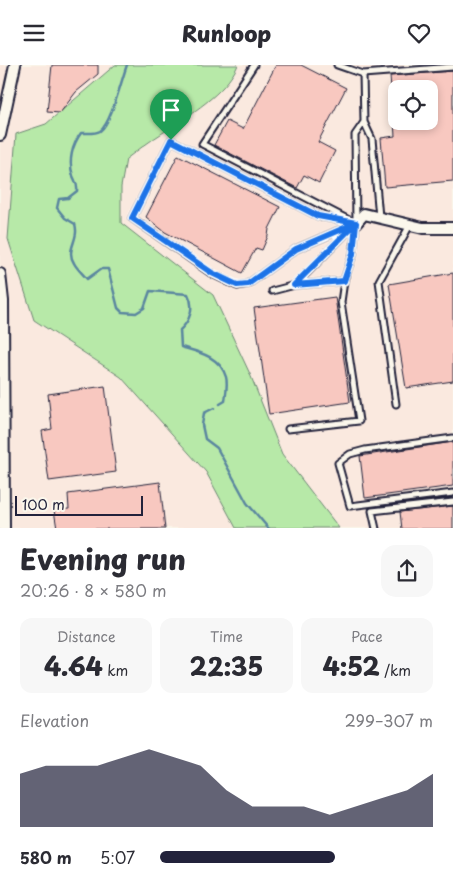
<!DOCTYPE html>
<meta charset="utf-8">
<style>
:root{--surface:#fff;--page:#f7f7f7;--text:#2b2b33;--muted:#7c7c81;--accent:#22223b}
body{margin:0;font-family:"Playpen Sans",sans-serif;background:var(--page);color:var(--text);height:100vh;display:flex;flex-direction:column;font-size:19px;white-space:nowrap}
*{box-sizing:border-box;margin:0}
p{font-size:16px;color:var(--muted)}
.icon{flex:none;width:28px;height:28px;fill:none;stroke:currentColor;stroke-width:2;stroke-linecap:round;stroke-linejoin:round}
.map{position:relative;height:463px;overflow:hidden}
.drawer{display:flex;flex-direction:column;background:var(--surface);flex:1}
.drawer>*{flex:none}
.fabs{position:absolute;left:388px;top:15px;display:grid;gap:10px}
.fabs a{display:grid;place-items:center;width:50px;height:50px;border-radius:10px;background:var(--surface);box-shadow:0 2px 8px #0003;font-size:25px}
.scale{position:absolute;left:15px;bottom:12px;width:128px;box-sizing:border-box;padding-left:5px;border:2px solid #22223b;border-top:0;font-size:14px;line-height:18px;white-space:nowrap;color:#22223b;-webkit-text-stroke:4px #fbf7ec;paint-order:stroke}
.pin{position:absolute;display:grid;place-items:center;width:42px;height:42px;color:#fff;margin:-51px -21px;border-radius:50% 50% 50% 0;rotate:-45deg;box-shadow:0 0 5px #0007}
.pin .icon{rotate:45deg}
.round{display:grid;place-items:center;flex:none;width:52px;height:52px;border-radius:15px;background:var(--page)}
.overview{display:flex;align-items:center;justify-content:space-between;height:85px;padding:0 20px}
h1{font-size:28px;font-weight:800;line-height:38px}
.stats{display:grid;grid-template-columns:repeat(3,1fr);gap:8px;height:85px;padding:5px 20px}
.stats div{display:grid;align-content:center;border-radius:12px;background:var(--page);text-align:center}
.stats b{font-size:25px;font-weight:800}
.stats small{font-size:14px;font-weight:400}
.stats p{font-size:14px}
.chart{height:140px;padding:10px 20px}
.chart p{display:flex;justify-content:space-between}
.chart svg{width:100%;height:90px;margin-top:5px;fill:var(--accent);opacity:.7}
ul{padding:0 20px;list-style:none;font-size:16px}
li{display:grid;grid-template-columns:80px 60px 1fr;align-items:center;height:38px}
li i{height:12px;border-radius:6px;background:var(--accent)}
header{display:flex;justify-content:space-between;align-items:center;height:65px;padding:0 20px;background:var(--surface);font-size:22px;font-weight:800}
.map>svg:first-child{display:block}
</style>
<header><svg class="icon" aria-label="menu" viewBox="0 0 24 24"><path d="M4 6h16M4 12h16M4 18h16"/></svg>Runloop<svg class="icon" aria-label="heart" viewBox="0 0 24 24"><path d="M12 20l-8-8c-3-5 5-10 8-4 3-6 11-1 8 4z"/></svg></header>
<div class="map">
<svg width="453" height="464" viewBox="0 0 453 464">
<rect width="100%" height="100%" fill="#fbf7ec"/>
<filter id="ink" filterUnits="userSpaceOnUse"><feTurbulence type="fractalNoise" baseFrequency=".02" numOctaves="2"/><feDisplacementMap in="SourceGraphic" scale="10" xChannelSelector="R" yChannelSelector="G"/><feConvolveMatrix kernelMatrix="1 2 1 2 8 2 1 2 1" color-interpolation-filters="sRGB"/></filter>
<g filter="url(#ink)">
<!-- built -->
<path fill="#fae9df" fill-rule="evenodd" d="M0,0H115L46,59L16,69L34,255L121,312L206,407L236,463H0Z
M238,0H453V463H339L282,389L250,309L121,158V122L126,94L162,67L196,46L233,11ZM396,24H429V56H396Z"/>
<!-- green -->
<path fill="#b7e9a8" stroke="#6c8672" d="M115,0H238C226,28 189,50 164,67C151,75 138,85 126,94L121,122V158L213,230L250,309L282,389L339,463H236L206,407L121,312L34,255L8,174L16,69L46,59Z"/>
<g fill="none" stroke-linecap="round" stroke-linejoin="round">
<!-- stream -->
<path stroke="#5a869f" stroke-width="2.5" d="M127,0C122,13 111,59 100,66C95,69 87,68 81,68C72,80 68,97 73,111C75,116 78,119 77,126L68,133L59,134L57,143L65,153L75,159C80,175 65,184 74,198C77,204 83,209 87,214L101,204H108L118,243L122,247L136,248L144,243L150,226L188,229C195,242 190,256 180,265L181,282C198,287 220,291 226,312C228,319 226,329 225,336L220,339
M214,343L204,348L202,360L205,374L217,383L247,438L269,464"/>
</g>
<!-- building -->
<path fill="#f8c8c0" stroke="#22223b" d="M52,0H98V9L76,27L60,48L47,47Z
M276,0H301L346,23L318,77L335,86L319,118L304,110L297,123L214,80L227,56L243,64Z
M453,6V116L385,122L381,73L395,71L394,56H429V24H391L390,11Z
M178,90L280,142L269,164L268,171L262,185L256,183L242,208L165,167L146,152Z
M453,208V316L406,323L389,219Z
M335,232L350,337L269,349L254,243Z
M105,321L116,407L49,416L42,366L52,364L48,329Z
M453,377V421L365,433L360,391Z
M160,417L165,464H57L54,445L69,444L68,429Z
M453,441V464H402L400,447Z"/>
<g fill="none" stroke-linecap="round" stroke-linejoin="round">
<defs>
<path id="service" d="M254,0L202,79L351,156
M363,9L453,2
M364,57L372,74L379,152
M171,75L318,151L356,158L296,184L248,219L237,221L212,209L132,153Z
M295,220L354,160
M272,226L295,220L344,216L353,189L356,158L355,70L364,57L363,9L337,0
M396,339L379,216L410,160
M288,364L359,356L341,237L344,216
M453,373L365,385L350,389L338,398L350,441L453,428
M376,464L372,446L453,437"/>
<path id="minor" d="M0,70L15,0
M356,158L364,149L423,163H453
M0,209L3,236L4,464"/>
</defs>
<!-- service casing -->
<use href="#service" stroke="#22223b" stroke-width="9"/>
<!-- minor casing -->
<use href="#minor" stroke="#22223b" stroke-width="14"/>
<!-- service -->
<use href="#service" stroke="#fbf7ec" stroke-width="5"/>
<!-- minor -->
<use href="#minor" stroke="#fbf7ec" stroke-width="10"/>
</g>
</g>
<g fill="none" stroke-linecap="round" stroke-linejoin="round" filter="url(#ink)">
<defs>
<path id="route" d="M171,75L132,153L212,208L237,220L248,219L296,184L356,158L353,189L344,216L294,220L356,158L318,151L171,75"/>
</defs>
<!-- route casing -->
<use href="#route" stroke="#fff" stroke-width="10"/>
<!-- route -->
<use href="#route" stroke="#1a73e8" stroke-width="6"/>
</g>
</svg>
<div class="fabs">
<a><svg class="icon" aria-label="locate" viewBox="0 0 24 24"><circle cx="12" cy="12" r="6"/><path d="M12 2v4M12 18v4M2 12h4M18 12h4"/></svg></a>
</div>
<div class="scale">100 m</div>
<div class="pin" style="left:171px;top:75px;background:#1e9e55"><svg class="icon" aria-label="arrive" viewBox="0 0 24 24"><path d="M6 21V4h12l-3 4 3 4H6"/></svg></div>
</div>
<section class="drawer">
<div class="overview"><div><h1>Evening run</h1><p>20:26 · 8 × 580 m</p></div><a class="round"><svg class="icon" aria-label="share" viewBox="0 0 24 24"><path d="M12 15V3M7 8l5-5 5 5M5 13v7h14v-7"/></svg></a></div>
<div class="stats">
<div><p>Distance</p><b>4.64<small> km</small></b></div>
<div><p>Time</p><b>22:35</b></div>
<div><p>Pace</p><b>4:52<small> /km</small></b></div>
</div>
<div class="chart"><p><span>Elevation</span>299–307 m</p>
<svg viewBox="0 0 160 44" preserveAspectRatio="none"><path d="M0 44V18L10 14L20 14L30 14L40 10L50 6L60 10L70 14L80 26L90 34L100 34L110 34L120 38L130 34L140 30L150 26L160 18V44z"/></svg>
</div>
<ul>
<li><b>580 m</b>5:07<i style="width:64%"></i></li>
</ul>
</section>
